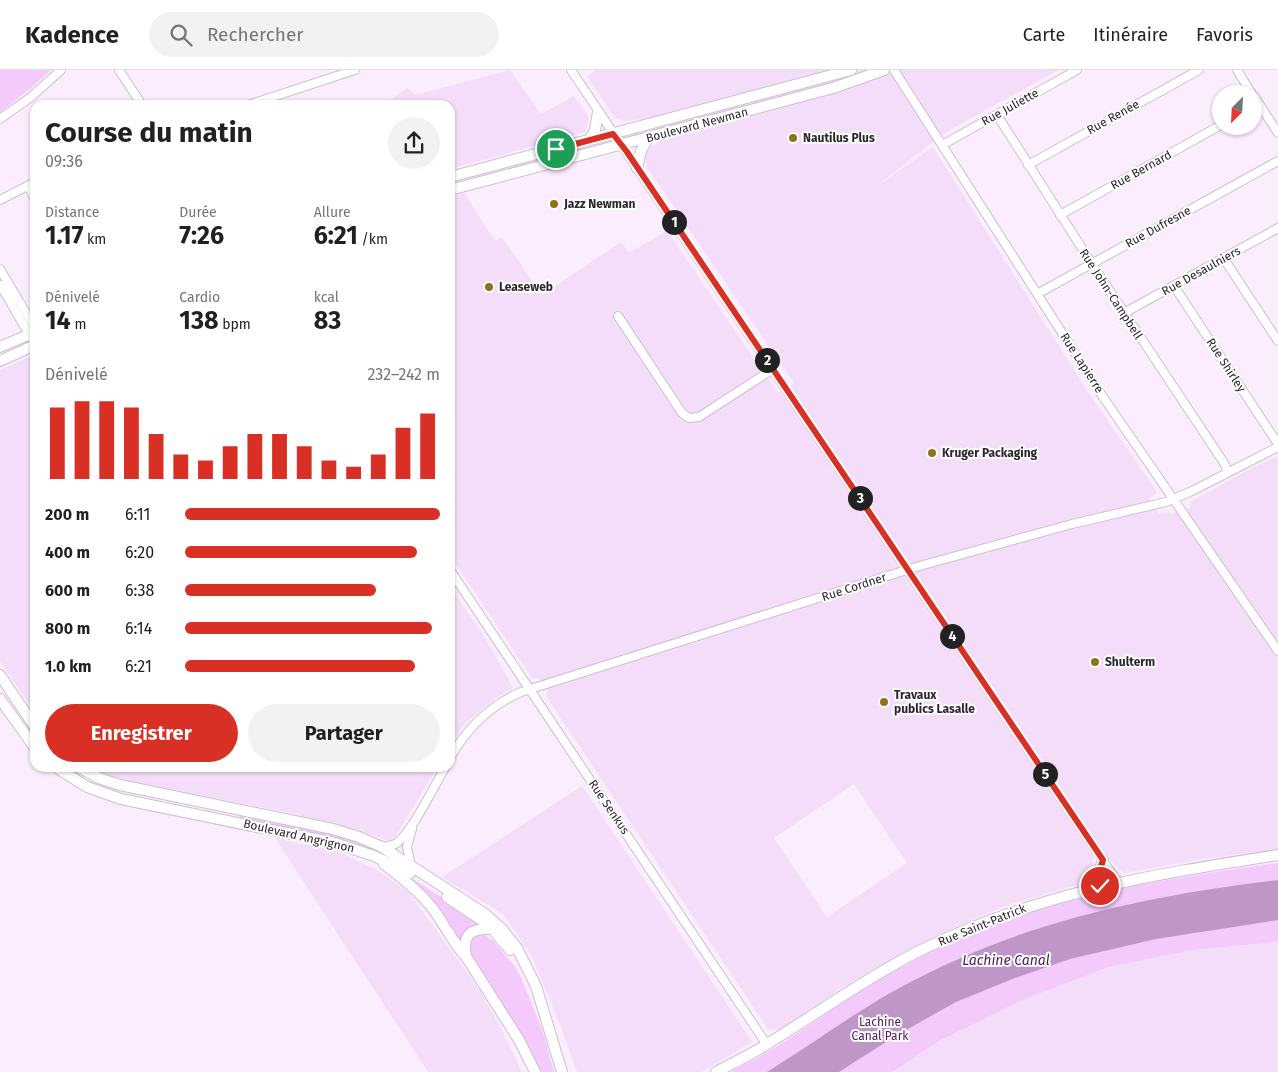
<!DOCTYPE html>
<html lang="fr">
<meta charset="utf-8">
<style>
:root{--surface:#fff;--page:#f2f2f2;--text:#202124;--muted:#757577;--line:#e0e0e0;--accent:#d93025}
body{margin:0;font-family:"Fira Sans",sans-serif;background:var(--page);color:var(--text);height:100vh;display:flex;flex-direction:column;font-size:19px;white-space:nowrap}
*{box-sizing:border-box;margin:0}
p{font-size:16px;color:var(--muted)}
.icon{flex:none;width:28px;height:28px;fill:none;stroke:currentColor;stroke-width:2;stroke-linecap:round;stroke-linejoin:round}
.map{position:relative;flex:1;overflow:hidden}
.panel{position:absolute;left:30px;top:30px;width:425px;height:672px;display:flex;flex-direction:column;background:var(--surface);border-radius:15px;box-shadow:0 1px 4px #0004}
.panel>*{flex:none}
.needle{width:32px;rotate:204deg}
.controls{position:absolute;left:1212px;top:15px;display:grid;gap:10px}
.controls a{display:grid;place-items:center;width:50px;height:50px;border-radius:50%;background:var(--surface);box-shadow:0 1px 4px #0004;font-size:25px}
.pin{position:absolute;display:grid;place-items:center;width:42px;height:42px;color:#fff;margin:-21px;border:2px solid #fff;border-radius:50%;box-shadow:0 1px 5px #0007}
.km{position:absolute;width:25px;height:25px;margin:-12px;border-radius:50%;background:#222;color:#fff;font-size:14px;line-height:25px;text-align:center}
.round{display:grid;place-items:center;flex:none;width:52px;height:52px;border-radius:26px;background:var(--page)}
.headline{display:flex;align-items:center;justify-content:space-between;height:85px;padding:0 15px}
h1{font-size:28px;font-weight:700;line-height:38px}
.metrics{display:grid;grid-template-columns:repeat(3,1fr);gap:8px;height:85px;padding:5px 15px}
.metrics div{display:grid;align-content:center}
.metrics b{font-size:25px;font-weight:700}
.metrics small{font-size:14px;font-weight:400}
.metrics p{font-size:14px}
.chart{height:140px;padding:10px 15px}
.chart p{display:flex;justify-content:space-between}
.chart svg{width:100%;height:90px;margin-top:5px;stroke:var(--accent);stroke-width:6}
.action{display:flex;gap:10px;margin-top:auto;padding:10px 15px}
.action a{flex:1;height:58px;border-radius:30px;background:var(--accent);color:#fff;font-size:20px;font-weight:700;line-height:58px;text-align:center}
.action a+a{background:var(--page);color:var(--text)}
ul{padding:0 15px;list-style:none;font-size:16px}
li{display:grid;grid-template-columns:80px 60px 1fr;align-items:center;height:38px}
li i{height:12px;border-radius:6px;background:var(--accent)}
header{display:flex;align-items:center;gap:30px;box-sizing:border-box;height:70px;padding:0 25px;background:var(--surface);border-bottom:1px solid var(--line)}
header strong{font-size:24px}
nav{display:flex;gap:28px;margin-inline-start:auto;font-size:18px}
.search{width:350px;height:45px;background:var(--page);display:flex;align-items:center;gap:12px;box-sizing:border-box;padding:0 18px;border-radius:28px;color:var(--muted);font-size:19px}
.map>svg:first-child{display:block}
</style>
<header>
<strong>Kadence</strong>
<div class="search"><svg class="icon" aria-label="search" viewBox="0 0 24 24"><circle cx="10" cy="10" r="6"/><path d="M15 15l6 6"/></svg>Rechercher</div>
<nav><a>Carte</a><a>Itinéraire</a><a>Favoris</a></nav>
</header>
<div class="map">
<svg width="1278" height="1002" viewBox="0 0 1278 1002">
<rect width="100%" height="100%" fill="#fbecfe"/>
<!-- built -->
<path fill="#f4ddf9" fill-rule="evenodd" d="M510,0L541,44L574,26L589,48L585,62L450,99V35H382L408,18L415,25Z
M596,0H1058L946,62L874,118L933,77L1086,319L1155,419L1156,423L1154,425L1148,428L1159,444L1171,442L1172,444L1191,438L1190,432L1252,398L1278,386V779L1196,790L1124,803L1100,781L1092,790L1093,803L1091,808L1084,813L1014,833L988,843L933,867L858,908L779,960L768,959L547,628L546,624L548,622L538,608H532L450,485V127L464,123L495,171L502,167L542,225L621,172L629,183L667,161L778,324L794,313L647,97L645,88L650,77L657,73L648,48L626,51L616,49L587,6ZM854,714L907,793L827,847L774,768Z
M34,285L35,286V642L0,592V300Z
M450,517L486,569L513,618L496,628L464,654L450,677Z
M94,698H437L392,772L358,760L303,747L296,744L139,713L109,705Z
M582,716L752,972L702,1002H577L562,960L532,886L503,844L442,807Z
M275,768L337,781L379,801L409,823L481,922L504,964L522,1002H428Z
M1278,872V1002H893L937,972L1022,930L1109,897L1193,880Z"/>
<!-- green -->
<path fill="#f4cafd" d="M0,0H51L31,18L0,42Z
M240,745C293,755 349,761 396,791L345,770L239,748Z
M1278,793V872L1193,880L1109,897L1022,930L937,972L893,1002H730C744,994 759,987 773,979C797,964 820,948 843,932C872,913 903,896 935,880C1042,828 1161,809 1278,793Z
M399,800L482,853L462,876Z
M483,863L491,870L492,869L515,897L521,907L544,965L554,1002H540L526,974L469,881V875L472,867Z"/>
<!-- water -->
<path fill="#bf96c8" d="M1278,810V850L1156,869L1070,889L1015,908L956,932L897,965L839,1002H767C812,974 855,942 901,917C1021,852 1144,826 1278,810Z"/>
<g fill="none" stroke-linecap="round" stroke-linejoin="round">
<defs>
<path id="minor" d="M119,0L142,35
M571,0L1112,804L1115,813
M894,0L1103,327L1278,581
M1237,0L1252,24
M1254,26L1278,63
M248,35L355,0
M997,45L1092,194L1224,393L1228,402
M0,49L31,27L61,0
M942,75L1077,0
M1028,95L1199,0
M28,116L35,129
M0,130L35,112
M1060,145L1221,55
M1224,189L1278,271
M0,199L35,258
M0,215C12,234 22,254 35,273
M1174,216L1278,374
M1037,224L1278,91
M1124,243L1278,158
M618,246L682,343L689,348L699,347L773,299
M450,500L767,975
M450,688C467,658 489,636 521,622L916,497L1072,454L1166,432L1192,421L1278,377
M382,777C387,776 393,776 397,773C412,762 434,716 445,698
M411,796L407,777L412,759"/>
<path id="major" d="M589,70L595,60L598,42
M637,98L641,81L648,68
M450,107L851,0
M450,120L833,18L884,0
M0,277L35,262
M0,291L35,275
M0,605L35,657
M0,629L35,678
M57,698L87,717L121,729L335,773L374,786L410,803
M80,698L99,708L120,715L333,759L359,767L382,777L485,844L502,859L517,878L536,916L562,1002
M384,794C402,808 419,821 433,839C445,855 453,873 467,888L519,970L535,1002
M1091,819L1098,806L1103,790
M447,827L489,855L510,880
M466,887C462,863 471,858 493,859
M716,1002C735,992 754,983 772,971C821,941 866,908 917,882C1035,823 1150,805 1278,785"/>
</defs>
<!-- minor casing -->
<use href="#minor" stroke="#cfbdd2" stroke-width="10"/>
<!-- major casing -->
<use href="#major" stroke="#cfbdd2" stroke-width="12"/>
<!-- minor -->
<use href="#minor" stroke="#fff" stroke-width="8"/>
<!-- major -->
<use href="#major" stroke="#fff" stroke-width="10"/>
</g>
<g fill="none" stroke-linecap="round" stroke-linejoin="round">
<defs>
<path id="route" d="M556,79L613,64L627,82L1103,790L1098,806L1091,819L1100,816"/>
</defs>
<!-- route casing -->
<use href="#route" stroke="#fff" stroke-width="10"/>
<!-- route -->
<use href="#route" stroke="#d93025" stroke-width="6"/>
</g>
<!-- markers -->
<g fill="#8c7417" stroke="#fff" stroke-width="2">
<circle cx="793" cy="68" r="5"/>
<circle cx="554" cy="134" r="5"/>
<circle cx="489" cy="217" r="5"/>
<circle cx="932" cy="383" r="5"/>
<circle cx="1095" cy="592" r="5"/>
<circle cx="884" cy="632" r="5"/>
</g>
<g text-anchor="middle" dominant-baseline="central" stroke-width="4" stroke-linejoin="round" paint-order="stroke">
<!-- street labels -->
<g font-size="12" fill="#2d262e" stroke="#fff">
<text transform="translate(1010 37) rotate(-29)">Rue Juliette</text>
<text transform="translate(1113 47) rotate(-29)">Rue Renée</text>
<text transform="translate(697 55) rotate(-15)">Boulevard Newman</text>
<text transform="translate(1141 100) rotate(-29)">Rue Bernard</text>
<text transform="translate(1158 157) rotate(-29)">Rue Dufresne</text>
<text transform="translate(1201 201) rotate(-29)">Rue Desaulniers</text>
<text transform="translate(1111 224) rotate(57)">Rue John-Campbell</text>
<text transform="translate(1082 293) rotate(57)">Rue Lapierre</text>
<text transform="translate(1226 295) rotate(57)">Rue Shirley</text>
<text transform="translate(854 517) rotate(-18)">Rue Cordner</text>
<text transform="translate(609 737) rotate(56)">Rue Senkus</text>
<text transform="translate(299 766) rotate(13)">Boulevard Angrignon</text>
<text transform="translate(982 855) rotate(-22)">Rue Saint-Patrick</text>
</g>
<!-- poi labels -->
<g font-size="12" font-weight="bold" fill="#2d262e" stroke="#fff" text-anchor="start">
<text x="803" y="68">Nautilus Plus</text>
<text x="564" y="134">Jazz Newman</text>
<text x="499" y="217">Leaseweb</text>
<text x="942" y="383">Kruger Packaging</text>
<text x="1105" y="592">Shulterm</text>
<text x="894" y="625">Travaux<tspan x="894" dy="14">publics Lasalle</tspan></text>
</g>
<!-- park labels -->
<g font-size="12" fill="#52205d" stroke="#fff">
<text x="880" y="952">Lachine<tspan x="880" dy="14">Canal Park</tspan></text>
</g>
<!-- water labels -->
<g font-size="14" font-style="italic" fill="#4d1c58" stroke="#fff">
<text x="1006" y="890">Lachine Canal</text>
</g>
</g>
</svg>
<div class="controls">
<a><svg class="needle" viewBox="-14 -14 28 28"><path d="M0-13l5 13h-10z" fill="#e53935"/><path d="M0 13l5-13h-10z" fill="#757577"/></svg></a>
</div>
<div class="pin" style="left:556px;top:79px;background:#1e9e55"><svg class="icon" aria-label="arrive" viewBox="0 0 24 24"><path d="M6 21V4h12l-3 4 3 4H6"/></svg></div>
<div class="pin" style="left:1100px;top:816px;background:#d93025"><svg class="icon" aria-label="check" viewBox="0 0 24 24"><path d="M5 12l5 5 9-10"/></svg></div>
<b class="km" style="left:674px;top:152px">1</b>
<b class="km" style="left:767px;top:290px">2</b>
<b class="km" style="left:860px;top:428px">3</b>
<b class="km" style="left:952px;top:566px">4</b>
<b class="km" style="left:1045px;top:704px">5</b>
<section class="panel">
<div class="headline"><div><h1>Course du matin</h1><p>09:36</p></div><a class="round"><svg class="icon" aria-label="share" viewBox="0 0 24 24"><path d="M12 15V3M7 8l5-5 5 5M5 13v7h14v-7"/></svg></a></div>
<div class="metrics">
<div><p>Distance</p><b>1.17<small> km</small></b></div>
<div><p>Durée</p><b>7:26</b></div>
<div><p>Allure</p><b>6:21<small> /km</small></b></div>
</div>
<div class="metrics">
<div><p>Dénivelé</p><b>14<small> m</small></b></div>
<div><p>Cardio</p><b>138<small> bpm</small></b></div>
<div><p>kcal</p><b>83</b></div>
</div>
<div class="chart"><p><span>Dénivelé</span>232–242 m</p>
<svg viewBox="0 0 160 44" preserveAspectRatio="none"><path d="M5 44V9M15 44V6M25 44V6M35 44V9M45 44V22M55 44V32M65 44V35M75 44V28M85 44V22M95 44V22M105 44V28M115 44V35M125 44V38M135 44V32M145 44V19M155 44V12"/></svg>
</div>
<ul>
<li><b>200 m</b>6:11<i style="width:100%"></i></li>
<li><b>400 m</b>6:20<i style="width:91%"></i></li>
<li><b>600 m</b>6:38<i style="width:75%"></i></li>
<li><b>800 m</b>6:14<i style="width:97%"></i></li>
<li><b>1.0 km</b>6:21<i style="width:90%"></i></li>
</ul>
<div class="action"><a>Enregistrer</a><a>Partager</a></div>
</section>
</div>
